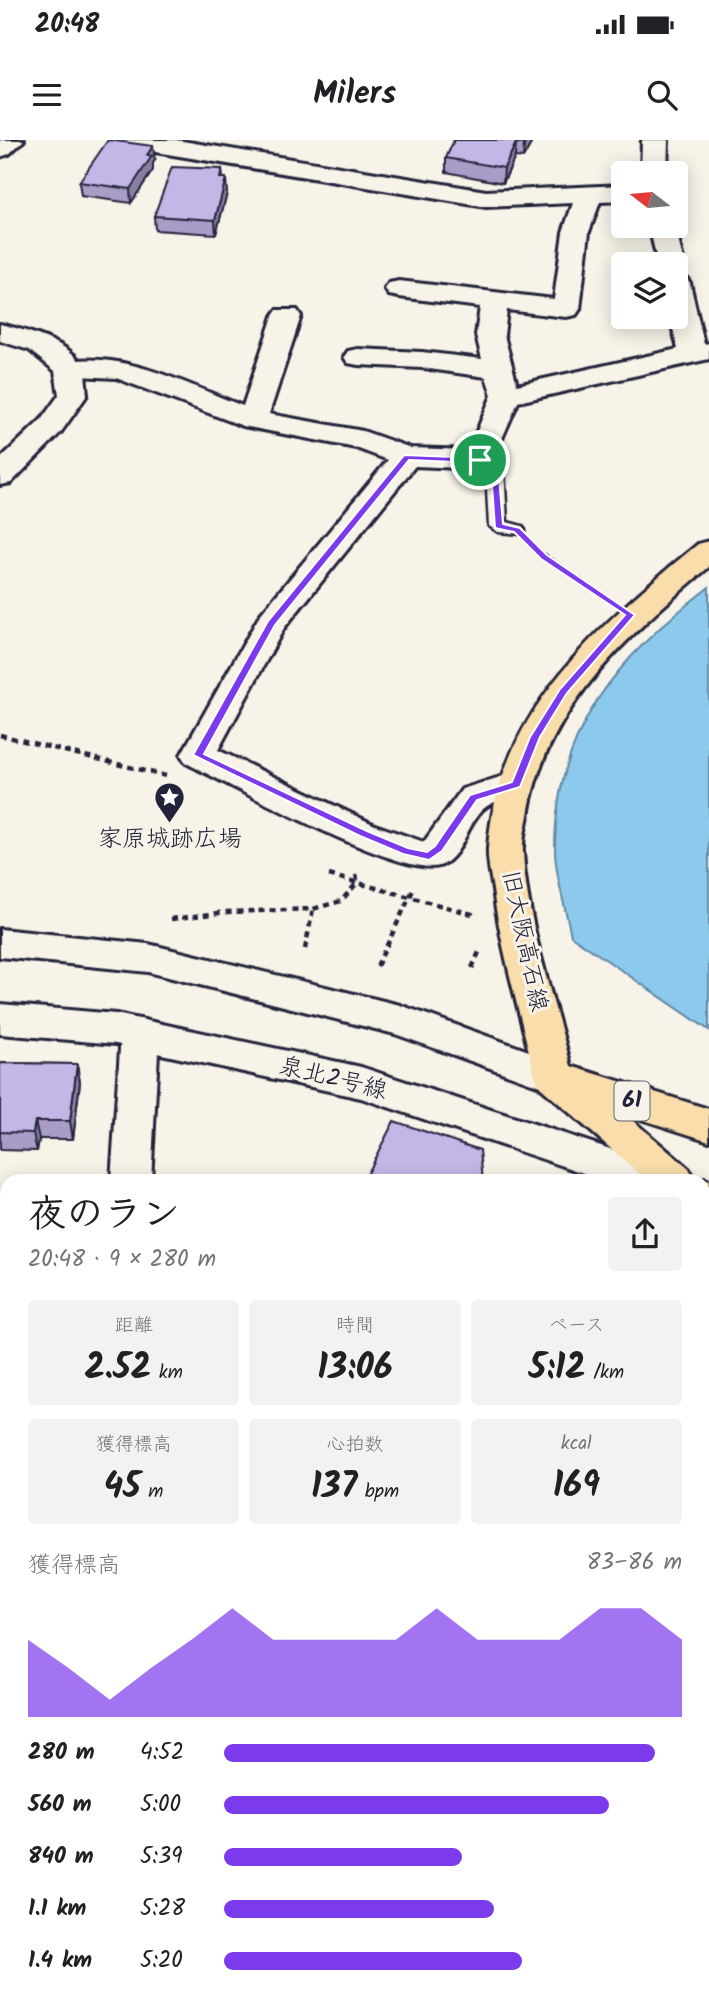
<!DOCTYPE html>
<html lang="ja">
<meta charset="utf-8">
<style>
:root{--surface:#fff;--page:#f2f2f2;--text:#202124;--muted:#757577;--accent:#7c3aed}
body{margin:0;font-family:Kalam,"Klee One",sans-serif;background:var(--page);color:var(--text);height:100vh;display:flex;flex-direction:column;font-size:26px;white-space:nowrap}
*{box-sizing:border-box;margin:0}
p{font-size:23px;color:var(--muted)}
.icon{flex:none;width:38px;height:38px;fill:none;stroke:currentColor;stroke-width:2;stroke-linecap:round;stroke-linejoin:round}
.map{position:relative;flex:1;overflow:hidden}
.side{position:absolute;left:0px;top:1034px;width:710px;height:831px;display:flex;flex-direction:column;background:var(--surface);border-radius:21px 21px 0 0;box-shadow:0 4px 18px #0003}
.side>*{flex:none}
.needle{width:46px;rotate:286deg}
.buttons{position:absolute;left:611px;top:21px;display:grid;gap:14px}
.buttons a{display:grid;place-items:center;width:77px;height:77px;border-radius:7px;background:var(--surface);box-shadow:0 4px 18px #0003;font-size:35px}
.pin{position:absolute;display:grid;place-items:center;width:60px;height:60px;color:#fff;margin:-30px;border:4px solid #fff;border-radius:50%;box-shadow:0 2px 7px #0007}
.round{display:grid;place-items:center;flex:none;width:74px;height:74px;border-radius:7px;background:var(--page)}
.headline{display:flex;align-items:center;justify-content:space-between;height:119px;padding:0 28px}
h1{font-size:38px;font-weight:800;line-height:52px}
.figures{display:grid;grid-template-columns:repeat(3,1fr);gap:10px;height:119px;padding:7px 28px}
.figures div{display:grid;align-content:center;border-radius:7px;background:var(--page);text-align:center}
.figures b{font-size:35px;font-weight:800}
.figures small{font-size:19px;font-weight:400}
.figures p{font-size:19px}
.chart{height:196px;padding:14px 28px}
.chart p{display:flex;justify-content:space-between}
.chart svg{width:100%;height:126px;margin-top:7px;fill:var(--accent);opacity:.7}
ul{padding:0 28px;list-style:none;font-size:23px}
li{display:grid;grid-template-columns:112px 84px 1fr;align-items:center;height:52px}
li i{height:18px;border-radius:9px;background:var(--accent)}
.status{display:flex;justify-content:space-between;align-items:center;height:49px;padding:0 35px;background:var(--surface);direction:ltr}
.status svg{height:19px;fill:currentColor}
header{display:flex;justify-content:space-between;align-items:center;height:91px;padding:0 28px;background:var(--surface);font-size:32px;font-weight:800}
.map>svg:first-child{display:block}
</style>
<div class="status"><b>20:48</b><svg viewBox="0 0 49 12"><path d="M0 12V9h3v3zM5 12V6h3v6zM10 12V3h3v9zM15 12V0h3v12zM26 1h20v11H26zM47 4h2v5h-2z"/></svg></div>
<header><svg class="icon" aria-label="menu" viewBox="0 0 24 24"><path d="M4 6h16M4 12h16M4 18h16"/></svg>Milers<svg class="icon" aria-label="search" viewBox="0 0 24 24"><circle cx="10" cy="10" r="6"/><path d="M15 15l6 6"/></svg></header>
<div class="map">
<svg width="709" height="1864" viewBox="0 0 709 1864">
<rect width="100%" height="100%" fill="#f7f3e8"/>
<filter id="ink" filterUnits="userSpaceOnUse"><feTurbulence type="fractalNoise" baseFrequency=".0143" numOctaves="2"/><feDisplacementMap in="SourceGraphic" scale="14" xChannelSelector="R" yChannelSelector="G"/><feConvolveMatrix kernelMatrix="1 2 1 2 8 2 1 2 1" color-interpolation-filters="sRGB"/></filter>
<g filter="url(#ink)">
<!-- water -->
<path fill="#8bcaec" stroke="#6187a5" stroke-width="2" d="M709,447V890L571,796C566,769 556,739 555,712C554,588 618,518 709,447Z
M704,1580H709V1738L704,1736Z
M7,1654V1734H0V1656Z"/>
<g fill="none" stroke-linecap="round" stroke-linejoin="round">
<defs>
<path id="service" d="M480,315L504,328L507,382L522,386L525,390L522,394L498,392L489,386L486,331L471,320Z"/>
<path id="minor" d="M118,0H176L486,51L623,45V61L600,62L589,92L580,169L576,175L566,177L507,170L504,195L517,245L678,209L670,177H676V135L686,137L690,143L704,204L709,203V219L518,262L490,326L480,329L415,326L284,488L218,610L375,685L424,702L462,649L516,632L528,635L533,644L528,653C516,657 498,659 487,666C467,679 465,714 442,725C408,742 227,643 186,623L181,615L260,475L388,320L356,308L243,286L116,238L59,235L55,229L59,223C121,208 187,245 243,266L273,176L277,170H297L301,176L269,274L363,291L411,308L469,310L492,255L486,237L422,228L358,225L348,223L344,217L348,211L358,209L422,212L482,219L476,195L480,167L399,157L389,155L385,149L389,143L399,141L554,159L563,92L573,63L486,67L131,8L122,5Z
M642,0H668L667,33H641Z
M649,86H675L684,124L681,130L676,131V124H658Z
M140,879L153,883L159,894L151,1041H111L121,894L127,883Z
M0,1168H7V1204H0Z
M704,1420H709V1464H704Z
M7,1489V1535L0,1538V1492Z"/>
<path id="tertiary" d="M0,0H24L9,14L0,17Z
M0,184C24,190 72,202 83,227C86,235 86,246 87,255L61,292L11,343L0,345V319L41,280L59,255L55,231L29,210L0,201Z
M0,789L148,804L400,865L568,925L573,936L568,947L554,951L395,894L148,832L0,817Z
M0,864L116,874L361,927L671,1029L677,1041H608L361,958L116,904L0,894Z"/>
<path id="primary" d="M709,401V427C629,494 545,568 528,675C526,687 522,700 523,712C527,784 553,856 571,926L709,969V1001L625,974L689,1029L695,1041H648L540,947L535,936C520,874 502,813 493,750C491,737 487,721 488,708C498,571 599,485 698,404Z
M704,1039L709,1041V1075L704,1073V1041H698Z
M704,1089L709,1090V1144L704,1142Z"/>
</defs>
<!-- service casing -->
<use href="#service" stroke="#22223b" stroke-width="5"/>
<!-- minor casing -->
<use href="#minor" stroke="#22223b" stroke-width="6"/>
<!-- tertiary casing -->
<use href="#tertiary" stroke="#22223b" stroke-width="6"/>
<!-- primary casing -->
<use href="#primary" stroke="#22223b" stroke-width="6"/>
<!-- path-far1 -->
<path stroke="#22223b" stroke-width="3.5" stroke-dasharray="5 3.5" stroke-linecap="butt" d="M537,409L604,457"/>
<!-- path -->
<path stroke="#22223b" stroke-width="4.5" stroke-dasharray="6 5" stroke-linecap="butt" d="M0,595L166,636
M329,735L472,774L473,777
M171,779L227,772L313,769L341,761L357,743L356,730
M305,809L313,769
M377,826L414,748
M472,828L480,810"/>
<!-- service -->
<use href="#service" fill="#f7f3e8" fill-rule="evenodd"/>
<!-- minor -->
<use href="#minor" fill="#f7f3e8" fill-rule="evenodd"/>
<!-- tertiary -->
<use href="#tertiary" fill="#f7f3e8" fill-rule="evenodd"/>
<!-- primary -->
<use href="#primary" fill="#f9deab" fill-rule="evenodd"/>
</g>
<!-- wall -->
<path fill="#a99dc7" stroke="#22223b" stroke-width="2" d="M533,0L523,18L515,17L503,43L446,32V18Z
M155,20L153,23V30L131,63L81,56L79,42Z
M222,29L223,38L227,53L216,94L155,90L154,76Z
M0,923L77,924L80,942L73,999H39L37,1011L0,1010Z"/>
<!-- shaded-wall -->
<path fill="#897fa2" stroke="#22223b" stroke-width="2" d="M526,0H533L523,18L524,4Z
M516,3L515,17L503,43L504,28Z
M153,6L155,20L153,23V30L131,63L130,49L147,15Z
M226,38L227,53L216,94L215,80Z
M77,924L80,942L73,999L70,981Z
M35,981L39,999L37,1011L33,993Z"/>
<!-- building -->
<path fill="#c4b6e7" stroke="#22223b" stroke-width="2" d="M108,0L153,6L147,15L152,16L130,49L79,42Z
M454,0H526L524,4L516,3L504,28L446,18Z
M172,27L222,29L220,38H226L215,80L154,76Z
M0,923L77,924L70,981H35L33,993L0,992Z
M394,981L480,1010L483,1041H363Z"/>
</g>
<!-- route -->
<path fill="#7c3aed" stroke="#fff" stroke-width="2" fill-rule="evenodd" d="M404,315L480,318L498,326L503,384L520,388L547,415L635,475L567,553L540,597L520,647L477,660L442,711L429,720L403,714L360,696L193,615L268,481ZM409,320L478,323L491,330L495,388L514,392L541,419L625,475L560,549L530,597L512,642L470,655L435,706L427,712L408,708L367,691L204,614L275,485Z"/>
<!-- icons -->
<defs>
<symbol id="sight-pin" viewBox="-11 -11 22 30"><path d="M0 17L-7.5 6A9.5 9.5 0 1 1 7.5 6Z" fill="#22223b" stroke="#f7f3e8"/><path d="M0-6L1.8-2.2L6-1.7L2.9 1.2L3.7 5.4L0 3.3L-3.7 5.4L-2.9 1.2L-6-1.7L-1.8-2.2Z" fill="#fff"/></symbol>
</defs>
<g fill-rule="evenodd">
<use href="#sight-pin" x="152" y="640" width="35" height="47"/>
</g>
<g text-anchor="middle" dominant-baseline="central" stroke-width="6" stroke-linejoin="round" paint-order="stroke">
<!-- shield labels -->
<rect fill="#f7f3e8" stroke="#62616f" stroke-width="2" x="614.5" y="941.5" width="35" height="39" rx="5"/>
<g font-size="23" font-weight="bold" fill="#22223b">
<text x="632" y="961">61</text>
</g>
<!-- poi labels -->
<g font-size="24" fill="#22223b" stroke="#f7f3e8">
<text x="170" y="699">家原城跡広場</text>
</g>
<!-- street labels -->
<g font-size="24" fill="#22223b" stroke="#f7f3e8">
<text transform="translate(524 801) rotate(78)">旧大阪高石線</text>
<text transform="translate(333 939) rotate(14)">泉北2号線</text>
</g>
</g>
</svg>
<div class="buttons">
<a><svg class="needle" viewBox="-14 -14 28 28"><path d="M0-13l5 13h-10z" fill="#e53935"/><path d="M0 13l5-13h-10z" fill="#757577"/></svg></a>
<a><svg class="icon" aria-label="layers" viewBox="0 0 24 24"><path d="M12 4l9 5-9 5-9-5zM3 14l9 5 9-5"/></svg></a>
</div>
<div class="pin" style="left:480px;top:320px;background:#1e9e55"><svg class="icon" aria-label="arrive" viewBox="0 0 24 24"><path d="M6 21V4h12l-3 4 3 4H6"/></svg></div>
<section class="side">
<div class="headline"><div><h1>夜のラン</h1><p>20:48 · 9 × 280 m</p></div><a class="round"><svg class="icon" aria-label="share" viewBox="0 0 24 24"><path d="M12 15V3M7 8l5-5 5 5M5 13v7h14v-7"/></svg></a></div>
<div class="figures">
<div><p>距離</p><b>2.52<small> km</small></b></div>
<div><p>時間</p><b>13:06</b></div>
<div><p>ペース</p><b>5:12<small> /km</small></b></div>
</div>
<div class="figures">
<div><p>獲得標高</p><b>45<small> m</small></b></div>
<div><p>心拍数</p><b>137<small> bpm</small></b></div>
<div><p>kcal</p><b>169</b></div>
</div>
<div class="chart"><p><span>獲得標高</span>83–86 m</p>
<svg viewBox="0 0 160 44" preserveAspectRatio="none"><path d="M0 44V17L10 27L20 38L30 27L40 17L50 6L60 17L70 17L80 17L90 17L100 6L110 17L120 17L130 17L140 6L150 6L160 17V44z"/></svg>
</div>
<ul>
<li><b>280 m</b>4:52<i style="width:94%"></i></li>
<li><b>560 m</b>5:00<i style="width:84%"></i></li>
<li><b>840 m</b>5:39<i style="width:52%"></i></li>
<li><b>1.1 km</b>5:28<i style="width:59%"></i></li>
<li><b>1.4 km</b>5:20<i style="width:65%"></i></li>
</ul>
</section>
</div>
